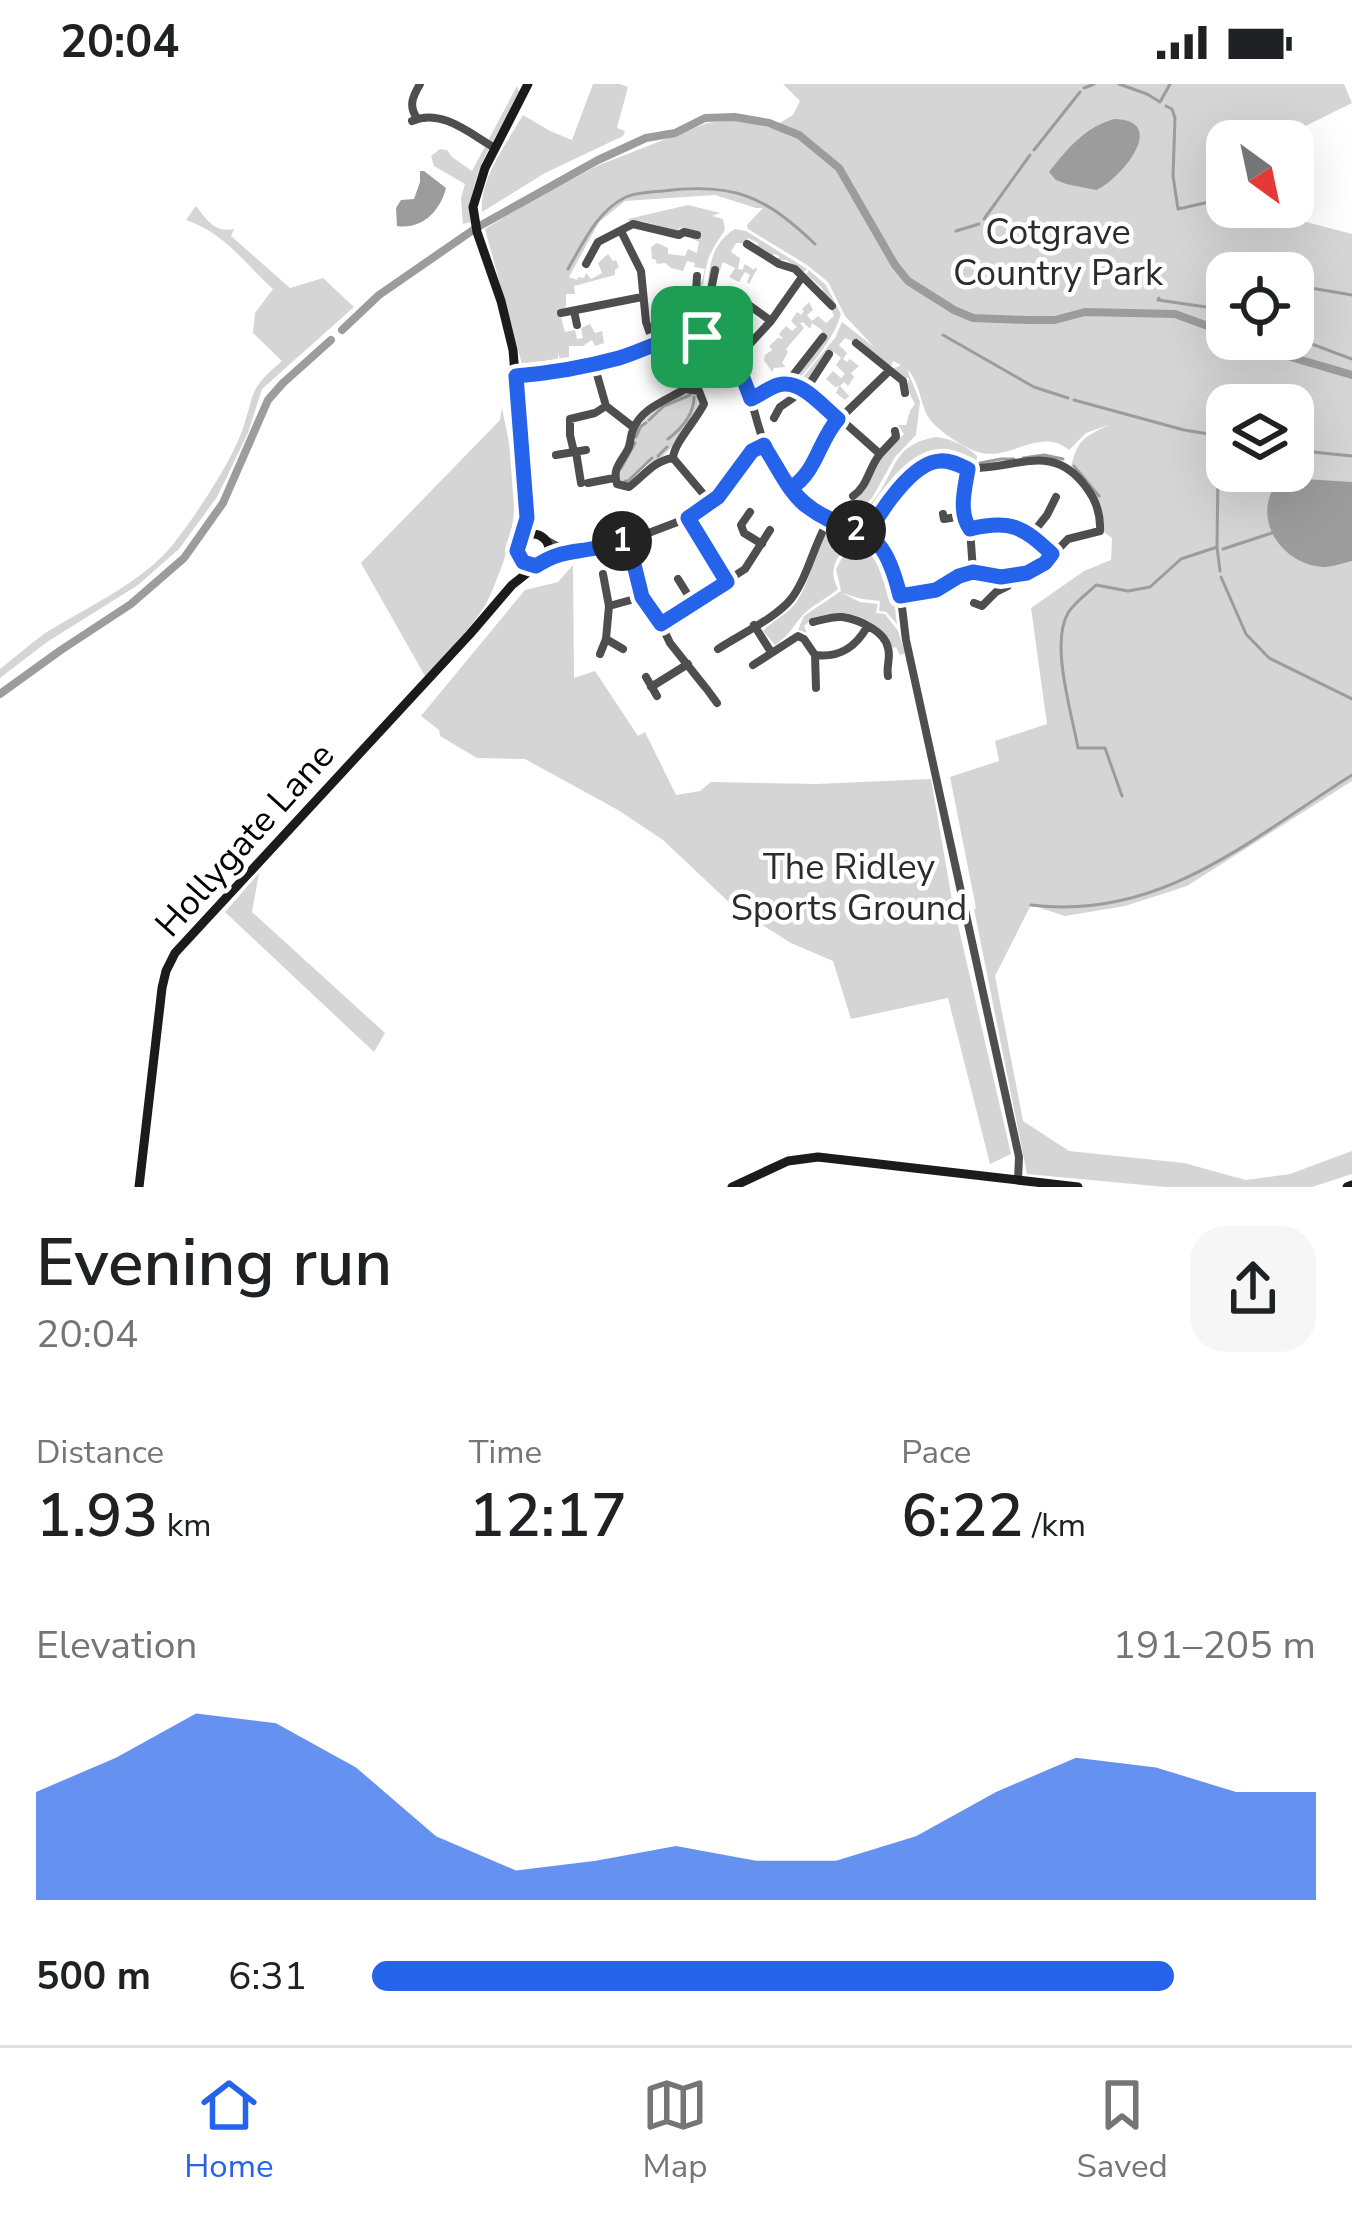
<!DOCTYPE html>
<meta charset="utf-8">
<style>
:root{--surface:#fff;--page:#f6f6f6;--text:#202124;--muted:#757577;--line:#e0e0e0;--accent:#2563eb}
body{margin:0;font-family:"Nunito Sans",sans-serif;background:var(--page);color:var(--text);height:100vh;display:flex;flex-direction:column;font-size:45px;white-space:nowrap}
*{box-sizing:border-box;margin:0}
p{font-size:39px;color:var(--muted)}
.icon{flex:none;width:66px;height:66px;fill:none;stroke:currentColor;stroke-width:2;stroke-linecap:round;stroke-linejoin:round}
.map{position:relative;height:1103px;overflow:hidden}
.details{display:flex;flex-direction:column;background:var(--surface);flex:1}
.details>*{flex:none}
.needle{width:78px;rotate:147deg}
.buttons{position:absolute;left:1206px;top:36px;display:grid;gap:24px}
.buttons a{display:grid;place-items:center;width:108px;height:108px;border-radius:24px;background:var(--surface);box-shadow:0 12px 48px #0002;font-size:60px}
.pin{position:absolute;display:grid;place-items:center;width:102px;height:102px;color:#fff;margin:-51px;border-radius:24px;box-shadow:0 6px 18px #0006}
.km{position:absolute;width:60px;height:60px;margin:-30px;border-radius:50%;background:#222;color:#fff;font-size:33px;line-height:60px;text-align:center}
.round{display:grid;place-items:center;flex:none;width:126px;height:126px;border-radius:36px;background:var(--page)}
.summary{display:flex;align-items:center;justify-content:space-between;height:204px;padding:0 36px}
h1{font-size:66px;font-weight:600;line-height:90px}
.figures{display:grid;grid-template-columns:repeat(3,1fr);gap:18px;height:204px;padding:12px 36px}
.figures div{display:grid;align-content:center}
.figures b{font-size:60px;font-weight:600}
.figures small{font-size:33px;font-weight:400}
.figures p{font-size:33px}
.chart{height:336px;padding:24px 36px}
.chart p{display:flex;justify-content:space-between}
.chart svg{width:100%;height:216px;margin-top:12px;fill:var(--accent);opacity:.7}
ul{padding:0 36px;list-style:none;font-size:39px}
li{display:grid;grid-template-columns:192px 144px 1fr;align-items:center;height:90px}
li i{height:30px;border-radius:15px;background:var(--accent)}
.status{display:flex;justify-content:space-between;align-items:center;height:84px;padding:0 60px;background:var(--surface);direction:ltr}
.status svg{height:33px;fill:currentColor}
.tabs{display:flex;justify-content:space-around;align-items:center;height:168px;border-top:3px solid var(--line);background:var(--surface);font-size:33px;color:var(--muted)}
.tabs a{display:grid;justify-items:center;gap:6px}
.tabs .current{color:var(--accent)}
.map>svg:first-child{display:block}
</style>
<div class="status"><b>20:04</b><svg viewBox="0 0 49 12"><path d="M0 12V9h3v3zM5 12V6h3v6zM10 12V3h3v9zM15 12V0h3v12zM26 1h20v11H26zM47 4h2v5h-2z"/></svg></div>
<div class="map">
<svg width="1352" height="1103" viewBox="0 0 1352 1103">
<rect width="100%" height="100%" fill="#fff"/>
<!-- green -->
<path fill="#d5d5d5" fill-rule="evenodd" d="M593,0H620L628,3L617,44L625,47L623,52L545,89L482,128C479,95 507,59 523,31L550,47L572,56Z
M783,0H1344L1352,19L1275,57H1227V123H1267L1268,128L1352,150V697L1187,802L1125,822L1065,832L1031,821L995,892L1023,1037L1069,1067L1184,1079L1246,1096L1290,1090L1352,1067V1090L1312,1103H1165L1027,1090L974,825L976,824L950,693L999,677L995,657L1047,640L1031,524L1084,487L1111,476L1112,454L1104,448C1104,425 1095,405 1077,390L1079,385L1075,381L1071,384C1077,355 1085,353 1108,341L1086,349L1069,366C1039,342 1011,378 978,368C965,364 947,352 937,343C918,328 924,303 907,285L920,318L916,351L895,373L872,414L857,428L852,438L839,433L851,416L861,409L872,383L904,350L898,341H906L910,327L915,320L909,308H906L909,294H904L893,285L901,281L893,277L891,283L865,264L859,255L855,258L845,254L839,261L847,269L843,275L847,278L850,275L859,282L851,289L854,293L848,302L844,298L840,302L849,312L845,316L836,309L839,302L835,303L826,295L833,287L841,294L845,290L836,281L841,274L834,268L831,271L825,268L805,301L799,298L835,254L842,238L874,263L845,232L828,198L807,181L748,145L747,141L763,124H756L715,111L625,117L599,138L569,193L577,196L578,193L584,194L586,189L591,195L602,189L598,179L608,170L613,177L616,176L619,183L615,186V191L574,202L575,210H566V223L559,226L565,248L575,246L577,255L583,254L581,244L590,240L595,249L602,247L604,259L595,262L592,256L583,262H569V278L561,279L558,269V280L523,284L485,145L541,111L599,81L707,39L736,36L771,44L793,31L800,17ZM1227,189H1293V255H1227ZM1227,321H1293V387H1227Z
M517,2L520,10C498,50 467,91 471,138L463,140L461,114L465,100L434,82L431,72L440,65L447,66L452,73L472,87Z
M688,121L720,129L712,132L723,135L725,146C719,155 713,163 709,173C701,197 704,221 692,244L699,200L702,197L705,185L694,183L695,179L687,177L683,187L671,184L665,179L657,180L655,175H652L651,163L657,159L668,164V170L685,172L688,165L697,169L699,158L690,154L697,152L698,147L680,144L677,147L642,137L630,138L628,135Z
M196,122C207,136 215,149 234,145L231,152L290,204L323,194L354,223L262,305L248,349L217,413L179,465L138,501L47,558L0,594V585C14,574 29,561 44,550C85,524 144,498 174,459C196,431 230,380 242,347C256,307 247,307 282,277L253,249L255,229L273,205C243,178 226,150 186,136Z
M735,145L746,147L807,185L804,188L786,176H778L779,172L774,170L772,172L757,164L758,159L748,154L744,159H736L731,168L740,174L738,185L742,186L745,180L754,186L755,183L757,185L749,200L747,198L750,191L745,188L739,198L729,193L735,184L723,178L701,238V246L695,245C699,235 703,226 705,216C710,188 708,161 735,145Z
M809,186L826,201L841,230C834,254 813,280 796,298L791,296L800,291L798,288L820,263L822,246L812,239L810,245L803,238L800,239L804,244L786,265L788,268L782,279L786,283L774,284L772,288L764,276L765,271L772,266L769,262L778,254L783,255L779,250L786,242L792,247L797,243L791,237L797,228L801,231L804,227L802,225L809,218L813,226L807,231L812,237L818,232L826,239L834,232L822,204L806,190Z
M687,308L697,311L699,321C691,337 677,359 664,371C660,375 651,378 646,381C636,389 635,396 623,400L617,394C621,372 641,332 661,320C669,316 679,313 687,308Z
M502,324C515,386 523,426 500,487C494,502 489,517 480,529C464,552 444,572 425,592L361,479L500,336Z
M936,353C949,354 967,362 977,372L976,381L962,379L956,372L955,375C912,362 886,416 866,444L855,439C860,429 867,424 874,416C897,387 891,361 936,353Z
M832,442L847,447L848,461L851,448C889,460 893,505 897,540L886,528L879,527L880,517L862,515L842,509L860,518L878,520L876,529L885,530L898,547L905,569L900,571L896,563L892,564C879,529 829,518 804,542L807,549L798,546L804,532L841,507L836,485L848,463C834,474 829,489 838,505C828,514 812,521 803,531C792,543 790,551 775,561L763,547C773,536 791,529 799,514C813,491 814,461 832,442Z
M573,481L574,594L595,587L638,652L645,648L676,711L700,707L711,698L816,700L931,695L953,822L930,828L932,833L955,828L1011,1070L990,1080L948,914L851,935L833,877L791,859L734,823L663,756L618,726L525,675L477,674L440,652L439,646L421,632L525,506L558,498Z
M259,789L252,828L385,949L374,968L225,828Z"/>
<!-- water -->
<path fill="#9c9c9c" d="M1114,35C1170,36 1121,95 1096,106L1066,100L1056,96L1049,88C1067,65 1085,43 1114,35Z
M420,87H424L446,104C440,128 421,146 397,142L396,124L401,116L414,115L420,98Z
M1304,395L1352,398V477C1343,479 1333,483 1323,483C1286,481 1255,442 1272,407L1290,396Z"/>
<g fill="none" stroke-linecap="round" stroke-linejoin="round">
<!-- stream -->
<path stroke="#9c9c9c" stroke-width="3" d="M1119,0L1147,10L1160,18L1170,0
M1084,4L1094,0
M1166,22L1172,25L1175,34L1173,92L1178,125L1227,114
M1034,66L1080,8
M984,135L1030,71
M956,147L979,140
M1212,178L1241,189
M568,185C583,159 598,126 626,113C637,108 652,108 663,107C733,98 765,112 815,160
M1293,201L1352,211
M1159,214L1158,216L1213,224L1227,229
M943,251L1034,303L1068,314
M1293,253L1352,275
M1074,316L1184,346L1227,353
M649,336L664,322L690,311
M636,353L641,342L646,339
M668,355C681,345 694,330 694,313
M1293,366L1352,372
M658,372L667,363
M1023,374L1044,371L1063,375
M957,375L976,380
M980,379L1001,375H1014
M1074,382L1099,412
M621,384L635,359
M625,397H628L652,374
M1223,465L1272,449
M1220,487L1217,463L1218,388L1227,371
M1221,493L1246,550L1269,574L1352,615
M1122,712L1105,664H1078C1072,630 1050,560 1068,529C1074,519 1087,510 1096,501L1128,507L1150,503L1181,475L1217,463
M1031,821C1160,837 1249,756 1352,691"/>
<!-- canal -->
<path stroke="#9c9c9c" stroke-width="8" d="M342,246L379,211L476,144L598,76L646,54L675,49L705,34L735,33L769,39L799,51L839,84L895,181L908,197L954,226L973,234L1027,236H1055L1085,228L1175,230L1227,249
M1243,255L1294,274L1352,291
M0,610L61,566L131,520L184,474L223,419L268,316L283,299L331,256"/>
<!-- street -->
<path stroke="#4e4e4e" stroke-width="8" d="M417,34C408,22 413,12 420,0
M412,37C442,24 470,50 495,64
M621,147L641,187L646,238L654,261
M747,160L779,180L795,185L832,222
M586,180L598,158L633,140L679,151L684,148L697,151
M742,216L771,237
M574,227L577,241
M561,229L642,213
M686,252L695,223L697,192
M702,253L715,186
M856,259L903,297L905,309
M735,276L771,237L802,193
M594,280L606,322
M516,292C544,289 571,286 598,279C627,272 675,244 704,254C756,272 748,338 773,377C783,392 792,411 806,421C830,439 868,441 885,467C901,491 902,527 906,556L1019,1073L1018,1096
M787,299L823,253
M685,305L699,307L704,320C695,338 674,359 673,374C653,377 644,392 629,403L617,400C612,384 621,379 628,365C631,359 630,352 633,346C641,324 667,316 685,305Z
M805,307L829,270
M751,315C762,310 774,299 786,300C806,300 862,355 880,370C868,385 868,402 853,412
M606,322L633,343
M774,334L780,323L793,314L799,304
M574,368L570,351V335L595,329L606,322
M576,368L581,399
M880,370L896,353L895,347
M556,371L586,366
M673,374L711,419
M968,384L963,432L970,445L973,487
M588,399L614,394
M791,404L808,390L830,344L889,287
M750,428L741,441L744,449L762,460
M943,430L944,435L963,432
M688,434L727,498
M970,445C1010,435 1023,442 1052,470
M868,450C880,428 904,390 928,380C945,372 958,384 974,384C1018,384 1053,358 1086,403C1096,416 1101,430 1100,447L1068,455L1045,479L1027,489L1001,493L973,487L959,492L936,505L900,512
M1031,451L1047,431L1056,413
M544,455L564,466
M628,456L642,513L661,540L670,559L705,603
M547,474L566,467L599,463L638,453L688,434L718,413L748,372L764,361
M603,490L609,522
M678,495L693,519
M974,519L982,522L996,508L1008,502L1009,493
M813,538C822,536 833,532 842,533C858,535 885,547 888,564C891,574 886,582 888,592
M661,540L745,485L770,446
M754,541L771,568
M606,555L623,565
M718,565C739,551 776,534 791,515C807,495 814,460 829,435
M600,570L606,555L609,522L642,513
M815,571L816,604
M753,581L798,552L804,555L815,571C839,574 855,564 867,543
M646,593L657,612
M651,603L688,580
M706,604L717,619"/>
<!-- secondary -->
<path stroke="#1b1b1b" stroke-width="9" d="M517 466a16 16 0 1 1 32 0a16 16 0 1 1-32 0Z
M521,455L527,434L513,266L501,217L477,148L473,123L485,84L528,0
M139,1103L162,904L166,887L175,869L470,550L512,501L536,482
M732,1103L788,1077L818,1073L1078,1103
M1347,1103L1352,1101"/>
</g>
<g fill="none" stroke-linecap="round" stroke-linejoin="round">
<defs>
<path id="route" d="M702,253C672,248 647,266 619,274C586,283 551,289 516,292L527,434L517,467L523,478L536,482C559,467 571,469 596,464C607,462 617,458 628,456L642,513L661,540L727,498L688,434L718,413L752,367L764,361L767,367C778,384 789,408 805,421C859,462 880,429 900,512L936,506L959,492L973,488L1001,493L1027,489L1045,479L1052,470C1023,443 1011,435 970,445C958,428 965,404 968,385C959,381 950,376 940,377C912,378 880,428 868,450C839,439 809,430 791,404C817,387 818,358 838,335C822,322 800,294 778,301C768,304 760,311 751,315C739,283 734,267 702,253"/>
</defs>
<!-- route casing -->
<use href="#route" stroke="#fff" stroke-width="24"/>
<!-- route -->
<use href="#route" stroke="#2563eb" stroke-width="15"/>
</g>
<g text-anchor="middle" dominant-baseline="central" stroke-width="9" stroke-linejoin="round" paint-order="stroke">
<!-- park labels -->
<g font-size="36" fill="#2c2c2c" stroke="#fff">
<text x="1058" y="148">Cotgrave<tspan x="1058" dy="41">Country Park</tspan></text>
<text x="849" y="783">The Ridley<tspan x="849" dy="41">Sports Ground</tspan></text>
</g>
<!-- street labels -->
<g font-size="36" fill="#000" stroke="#fff">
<text transform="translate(245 756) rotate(-48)">Hollygate Lane</text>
</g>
</g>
</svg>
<div class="buttons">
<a><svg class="needle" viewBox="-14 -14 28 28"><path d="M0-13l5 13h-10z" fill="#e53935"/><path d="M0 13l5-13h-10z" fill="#757577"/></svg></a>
<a><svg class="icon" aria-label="locate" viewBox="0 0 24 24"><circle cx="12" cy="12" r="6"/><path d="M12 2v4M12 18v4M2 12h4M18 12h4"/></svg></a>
<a><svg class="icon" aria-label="layers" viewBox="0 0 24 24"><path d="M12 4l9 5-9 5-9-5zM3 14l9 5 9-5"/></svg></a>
</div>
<div class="pin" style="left:702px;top:253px;background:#1e9e55"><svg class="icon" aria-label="arrive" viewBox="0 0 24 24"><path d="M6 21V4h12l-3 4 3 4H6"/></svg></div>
<b class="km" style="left:622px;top:457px">1</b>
<b class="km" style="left:856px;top:446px">2</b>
</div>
<section class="details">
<div class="summary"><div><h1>Evening run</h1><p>20:04</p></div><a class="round"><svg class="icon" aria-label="share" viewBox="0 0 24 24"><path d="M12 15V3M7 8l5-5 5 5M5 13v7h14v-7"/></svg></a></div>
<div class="figures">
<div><p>Distance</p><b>1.93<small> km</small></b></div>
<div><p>Time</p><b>12:17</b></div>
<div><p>Pace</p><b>6:22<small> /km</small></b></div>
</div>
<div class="chart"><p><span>Elevation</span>191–205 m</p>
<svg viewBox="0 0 160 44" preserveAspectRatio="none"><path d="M0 44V22L10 15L20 6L30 8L40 17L50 31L60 38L70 36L80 33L90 36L100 36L110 31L120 22L130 15L140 17L150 22L160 22V44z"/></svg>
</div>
<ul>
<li><b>500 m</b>6:31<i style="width:85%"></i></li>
</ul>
</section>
<nav class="tabs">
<a class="current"><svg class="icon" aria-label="home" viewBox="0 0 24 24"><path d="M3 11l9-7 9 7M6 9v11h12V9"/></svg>Home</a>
<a><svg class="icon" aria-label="map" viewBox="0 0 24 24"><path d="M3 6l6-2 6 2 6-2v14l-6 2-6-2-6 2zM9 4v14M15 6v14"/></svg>Map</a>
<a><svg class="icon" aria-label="saved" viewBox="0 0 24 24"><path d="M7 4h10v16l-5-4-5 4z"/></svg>Saved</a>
</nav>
